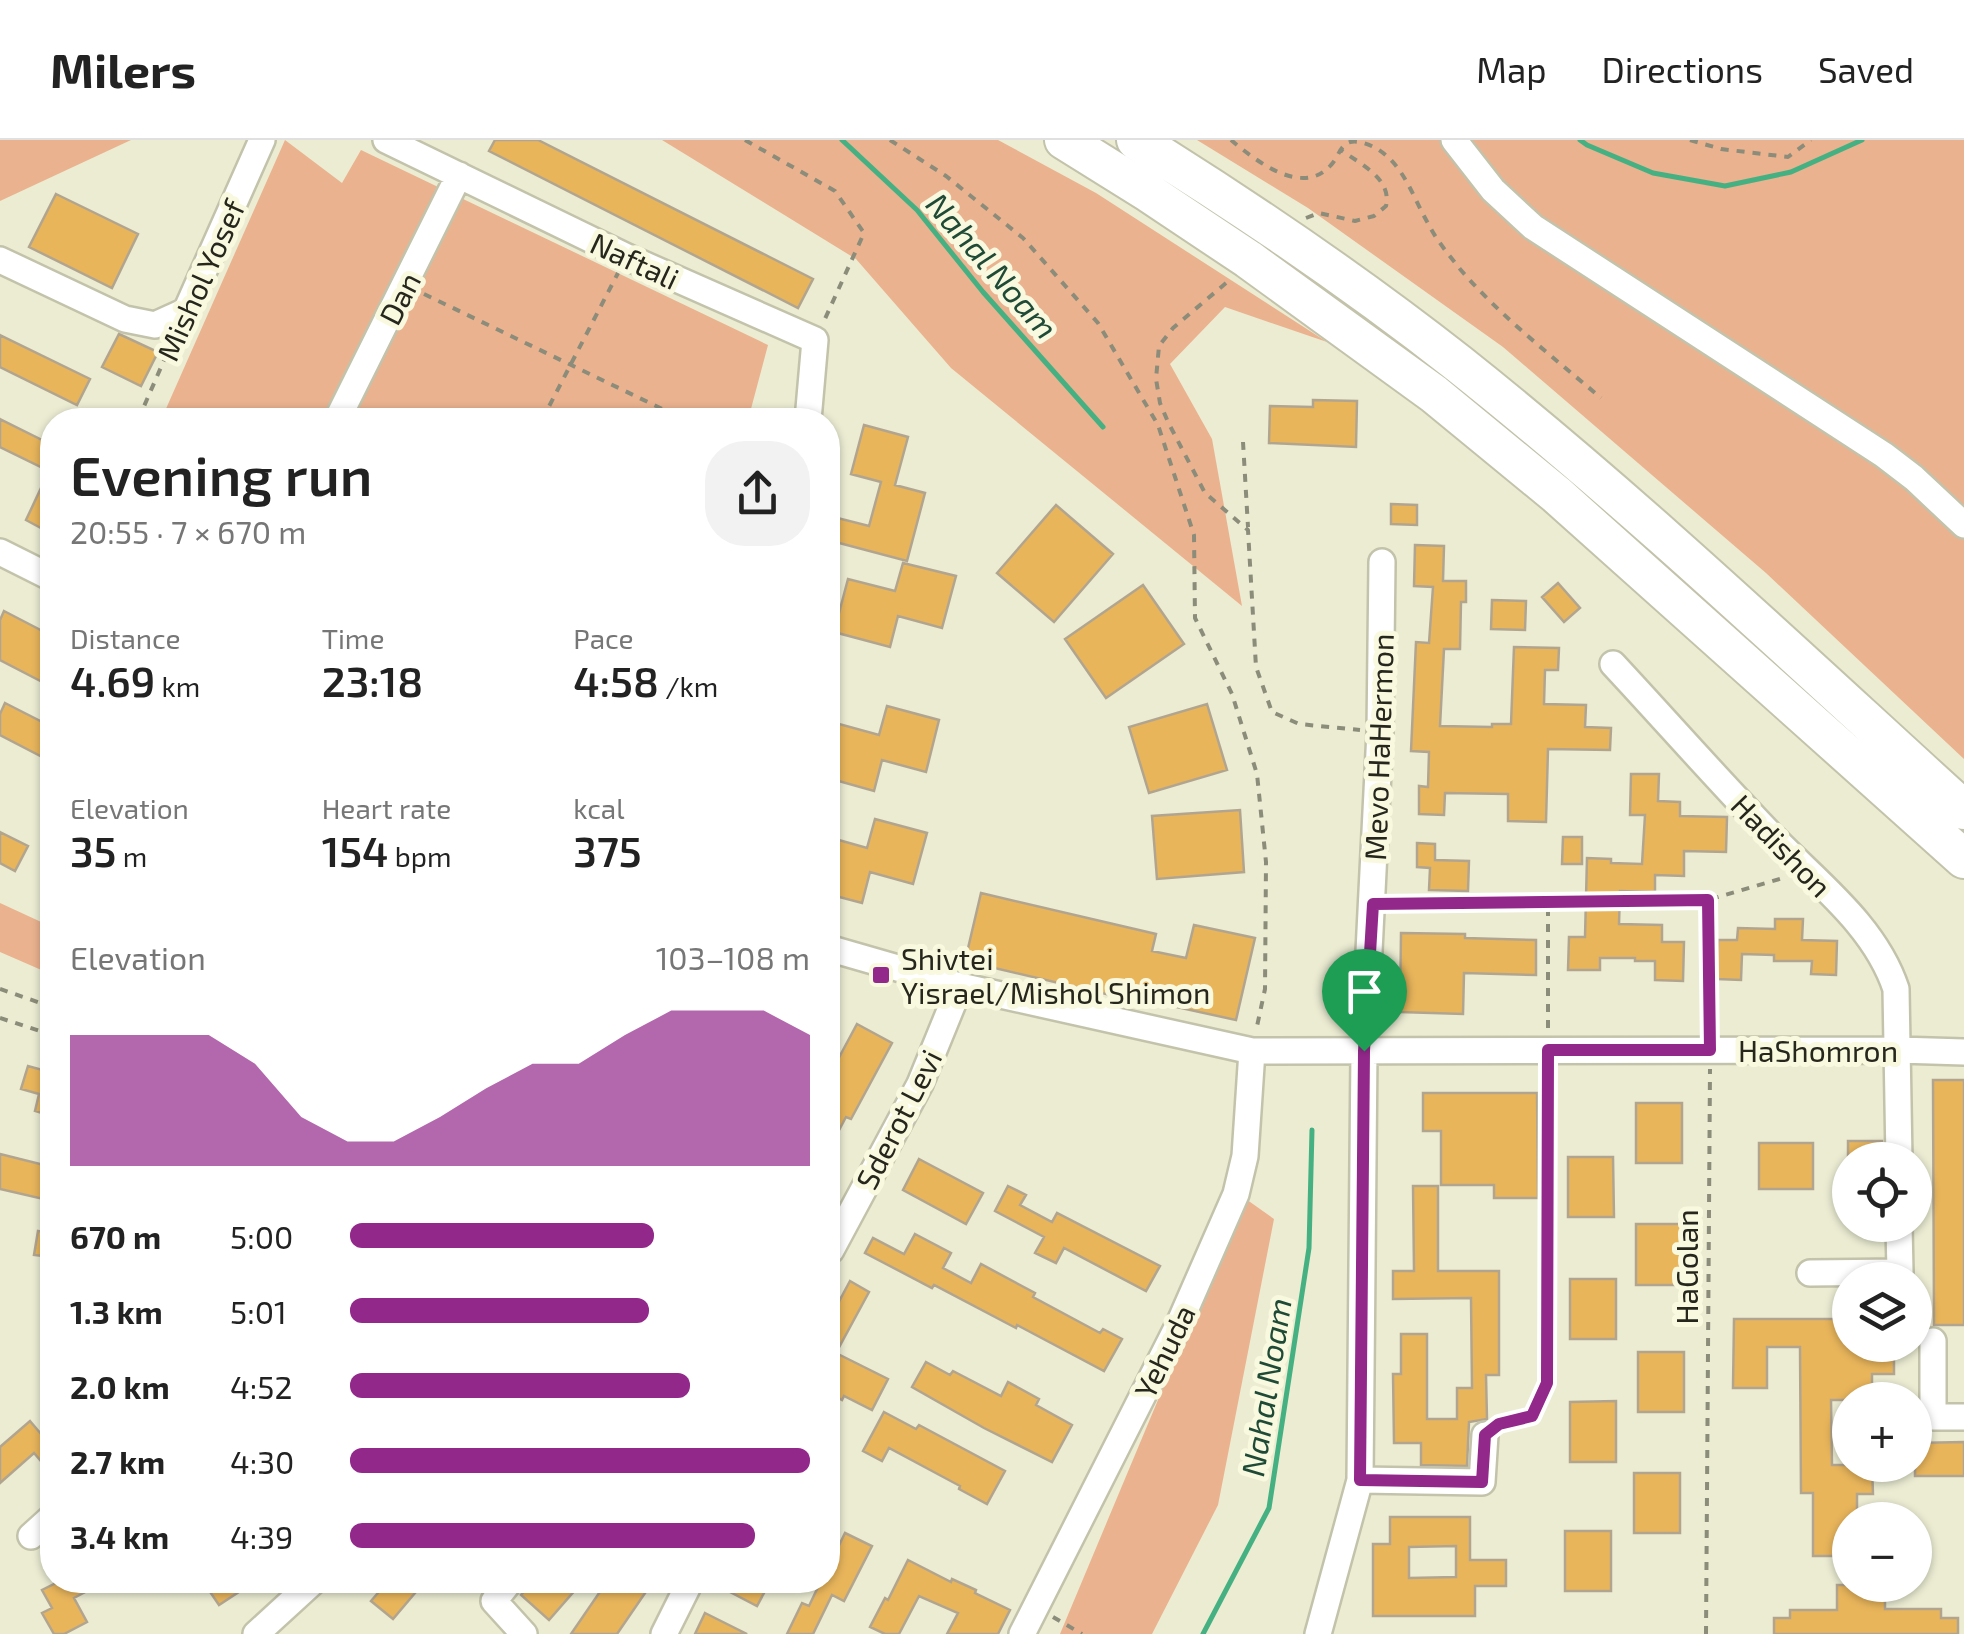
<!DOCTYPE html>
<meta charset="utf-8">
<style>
:root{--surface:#fff;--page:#f2f2f2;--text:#222;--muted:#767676;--line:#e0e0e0;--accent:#93288b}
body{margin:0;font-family:"Exo 2",sans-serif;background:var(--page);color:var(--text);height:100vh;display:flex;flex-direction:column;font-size:38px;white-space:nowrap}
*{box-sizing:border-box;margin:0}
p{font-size:32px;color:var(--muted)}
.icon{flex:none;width:55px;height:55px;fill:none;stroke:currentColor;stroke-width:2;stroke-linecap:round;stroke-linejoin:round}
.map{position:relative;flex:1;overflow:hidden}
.drawer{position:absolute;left:40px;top:268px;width:800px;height:1185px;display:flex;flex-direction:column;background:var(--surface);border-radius:40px;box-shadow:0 2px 8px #0004}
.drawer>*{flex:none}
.tools{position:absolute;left:1832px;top:1002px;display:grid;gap:20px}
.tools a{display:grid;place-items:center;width:100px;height:100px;border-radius:50%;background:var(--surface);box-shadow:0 2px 8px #0004;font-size:50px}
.pin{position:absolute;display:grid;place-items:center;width:85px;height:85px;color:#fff;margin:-102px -42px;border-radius:50% 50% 50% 0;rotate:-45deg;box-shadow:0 0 10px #0007}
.pin .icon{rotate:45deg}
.round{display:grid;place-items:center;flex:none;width:105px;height:105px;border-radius:40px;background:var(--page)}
.head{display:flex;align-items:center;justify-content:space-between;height:170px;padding:0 30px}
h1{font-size:55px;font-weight:600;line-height:75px}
.figures{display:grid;grid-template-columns:repeat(3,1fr);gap:15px;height:170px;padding:10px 30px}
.figures div{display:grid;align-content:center}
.figures b{font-size:42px;font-weight:600}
.figures small{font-size:28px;font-weight:400}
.figures p{font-size:28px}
.chart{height:280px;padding:20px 30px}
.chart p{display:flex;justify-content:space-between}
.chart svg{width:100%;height:180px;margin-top:10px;fill:var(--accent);opacity:.7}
ul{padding:0 30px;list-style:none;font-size:32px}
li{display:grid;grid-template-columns:160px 120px 1fr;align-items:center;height:75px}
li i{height:25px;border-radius:12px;background:var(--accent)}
header{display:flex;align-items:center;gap:60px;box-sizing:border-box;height:140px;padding:0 50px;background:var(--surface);border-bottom:2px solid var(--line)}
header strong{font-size:48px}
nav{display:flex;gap:55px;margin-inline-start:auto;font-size:35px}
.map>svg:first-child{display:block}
</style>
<header>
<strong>Milers</strong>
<nav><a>Map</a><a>Directions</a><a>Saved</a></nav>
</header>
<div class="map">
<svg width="1964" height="1494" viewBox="0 0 1964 1494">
<rect width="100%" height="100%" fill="#ebecd2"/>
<!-- green -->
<path fill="#eab28f" d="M0,0H131L0,61Z
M285,0L342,43L361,10L768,205L748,280H161Z
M662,0H998L1096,53L1327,202L1225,167L1170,224L1212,299L1242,466L951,228L856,119Z
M1197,0H1964V619L1766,433L1503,207L1308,68Z
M0,763L52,787V818L46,832L0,812Z
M1243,1057L1274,1079L1218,1365L1152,1494H1060Z"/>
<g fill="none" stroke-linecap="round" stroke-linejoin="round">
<!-- stream -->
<path stroke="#45b182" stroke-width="5" d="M842,0L917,70L983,152L1103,287
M1580,0L1587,5L1653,33L1725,46L1791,32L1862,0
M1203,1494L1269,1368L1309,1108L1312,990"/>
</g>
<!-- building -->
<path fill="#e8b55b" stroke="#b2a590" stroke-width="2.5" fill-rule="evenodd" d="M495,0H538L813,139L798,168L489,11Z
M56,54L138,94L112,148L29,107Z
M119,194L158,212L141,246L102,227Z
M0,195L90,239L77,265L0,227Z
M1313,260L1357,261L1356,307L1269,303L1270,266L1313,267Z
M0,279L52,305V319L47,330L0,307Z
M864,285L908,297L895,345L925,353L907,421L828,400L830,376L869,386L881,342L851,334Z
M41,348L52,353V394L26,380Z
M1391,364L1417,365V385L1391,384Z
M1056,365L1113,414L1054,482L997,433Z
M1415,405L1444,406L1443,441H1466V462H1461L1460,509H1444L1440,586L1492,587V584H1511L1514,507L1559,508L1558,530H1545L1544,564L1586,565L1585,587L1611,588L1610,610L1548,609L1546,682L1508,681V654L1445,653L1444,675L1419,674V646L1428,647L1429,612L1411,611L1416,502L1429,503L1433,447L1414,446Z
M903,423L956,436L942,488L898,476L890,507L834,492L848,439L895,451Z
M1558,443L1580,468L1564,482L1542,457Z
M1143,445L1184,504L1106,558L1065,499Z
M1492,460L1526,461L1525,490L1491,489Z
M4,471L52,496V547L0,520V480Z
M5,563L52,587V622L0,595V574Z
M1207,564L1227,630L1149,653L1129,587Z
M887,566L939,580L926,632L882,620L874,651L828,638V599L832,582L879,595Z
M1631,634H1659L1658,661L1680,662V676L1727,677L1726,712L1684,711V736L1655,735V752L1620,751L1619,784L1662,785V802H1684L1683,841L1655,840V821H1635V818H1600V830H1568L1569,797H1585L1587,718L1611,719V723L1642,724L1645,675H1630Z
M1240,670L1244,732L1157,739L1152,676Z
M875,679L927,693L913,744L870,732L862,763L828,754V697L867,708Z
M0,692L28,706L15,731L0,723Z
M1563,697H1582V724H1562Z
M1417,703L1435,704V720L1469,721L1468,751L1429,750L1430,728L1417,727Z
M981,753L1156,794L1152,811L1186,818L1194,785L1255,798L1236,880L1140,859V862L965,821Z
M1775,779H1803L1802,800L1837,801L1836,835L1811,834L1812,821H1774V815L1742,814L1741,840L1717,839L1718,800H1737L1738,788L1775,789Z
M1401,793L1465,794V798L1536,800V835L1464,833L1463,874L1400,872Z
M857,884L892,903L851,979L846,977L828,1011V938Z
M48,923H52V976L35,971L39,954L21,949L28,926L46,931Z
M1933,940H1964V1185H1934Z
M1423,953H1537L1538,1058H1494V1045H1441V991H1423Z
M1636,963H1682V1023H1636Z
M1848,1001H1882V1020H1848Z
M1759,1003H1813V1049H1759Z
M0,1014L52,1027V1061L0,1049Z
M1568,1017H1613L1614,1077H1568Z
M919,1019L983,1053L966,1084L903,1050Z
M1008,1046L1026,1055L1020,1065L1052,1082L1057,1073L1160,1126L1146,1151L1064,1108L1056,1123L1035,1113L1044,1097L995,1071Z
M1413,1046H1438V1131H1499V1235H1486L1487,1279L1469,1282L1467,1326L1421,1325V1303H1394L1393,1234H1401V1194H1427V1279H1457V1248H1472L1471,1158L1393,1159V1131H1414Z
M1636,1084H1682V1145H1636Z
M38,1091L52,1093V1117L34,1115Z
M915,1094L951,1113L943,1128L971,1143L981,1124L1035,1153L1033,1157L1100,1193L1103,1189L1122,1199L1104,1231L1017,1185L1016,1188L934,1145L932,1148L865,1113L873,1098L904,1114Z
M1570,1139H1616V1199H1570Z
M850,1141L869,1152L836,1213L888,1239L872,1270L844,1256L842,1260L828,1252V1182Z
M1734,1179H1850V1205H1894V1234H1872V1260H1831L1832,1325H1872L1873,1354H1857V1380H1850V1416H1813V1353H1801L1800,1207H1767V1248H1733Z
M1638,1212H1684V1272H1638Z
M926,1222L950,1235L953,1231L1001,1256L1008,1242L1039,1259L1036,1265L1072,1285L1052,1322L984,1288L912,1247Z
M1616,1261V1322H1570V1262Z
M884,1272L916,1289L919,1285L1005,1331L987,1364L959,1349L960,1346L889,1308L882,1321L863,1311Z
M30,1281L41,1294L52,1283V1334L34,1313L0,1343V1307Z
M1964,1302V1336H1915V1303Z
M1634,1333H1680V1393H1634Z
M1390,1377H1470V1420H1506V1446H1475V1476H1373V1404H1390ZM1456,1406V1437L1409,1438V1407Z
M1565,1391H1611V1451H1565Z
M845,1393L872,1406L844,1461L832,1455L813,1494H787L802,1463L809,1466L818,1447L803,1440H828V1428Z
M908,1420L951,1442L952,1439L976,1450L975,1453L1010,1470L998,1494H947L958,1473L919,1456L899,1494H885L870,1487L885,1458L888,1460Z
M62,1440H108L74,1458L87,1482L64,1494H54L42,1473L52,1468L42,1450Z
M202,1440H257L219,1465Z
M389,1440H426L393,1479L371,1461Z
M534,1440H566L576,1449L549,1480L521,1455Z
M608,1440H654L617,1494H571Z
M707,1440H771L757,1466Z
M1837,1445H1885V1469H1941V1478H1958V1494H1774V1478H1790V1470H1837Z
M705,1473L747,1494H695Z"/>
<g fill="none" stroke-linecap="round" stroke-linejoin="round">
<defs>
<path id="minor" d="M386,0L627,117L815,200L808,280
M1454,0L1493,50L1533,87L1884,315L1914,338L1964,385
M0,120L125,179L155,185L186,171L262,0
M337,280L459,35
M0,412L52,438
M1613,524C1666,581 1717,639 1771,695C1816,742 1875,785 1896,849L1899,1020
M828,808L960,846L1252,911L1899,910L1964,912
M831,1110L920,944L960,846
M1810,1133L1900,1132L1899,1085
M1933,1201V1277H1964
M1360,1340L1482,1342L1485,1295
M31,1396L52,1377
M511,1440L494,1461L524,1494
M256,1494L315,1440
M664,1494L691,1440
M1022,1494L1179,1184L1236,1054L1245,1016L1252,911
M1318,1494L1360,1340L1364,911L1380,592L1382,422"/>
<path id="highway" d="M1064,0L1149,53L1248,119L1434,254L1557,355L1964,719
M1136,0C1247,69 1356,143 1459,224C1635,364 1798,519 1964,670"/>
</defs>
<!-- minor casing -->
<use href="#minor" stroke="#c3c3ab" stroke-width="30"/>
<!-- highway casing -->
<use href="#highway" stroke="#c3c3ab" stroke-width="42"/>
<!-- path -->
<path stroke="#8c8c7a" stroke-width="4" stroke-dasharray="8 8" stroke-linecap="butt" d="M745,0L835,51L864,93L824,181
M890,0L946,36L1023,98L1098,183L1158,285L1194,395L1195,478L1232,554L1257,634L1266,722L1265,849L1256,891
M1231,0C1255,20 1302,58 1331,25C1338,18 1340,5 1350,2C1359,0 1371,5 1379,10C1405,27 1414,60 1429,85C1437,101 1449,115 1460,129C1501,177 1553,217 1601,258
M1690,0L1721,9L1788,17L1811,0
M1306,78L1319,73L1355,81L1374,76L1386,66C1392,38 1360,24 1341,10
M1226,143L1173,188L1159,206L1156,239L1160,263L1168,282L1205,353L1248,390L1256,527L1272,572L1299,584L1360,590
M424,154L685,280
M138,280L172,202
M542,280L618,133
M1243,302L1248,387
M1708,760L1710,889
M1391,764L1708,760L1783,738
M0,849L52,867
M0,878L52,895
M1548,888V763
M1504,1283L1532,1276L1547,1243L1548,932
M1053,1477L1082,1494
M1706,1494L1710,929"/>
<!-- minor -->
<use href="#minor" stroke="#fff" stroke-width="25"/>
<!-- highway -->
<use href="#highway" stroke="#fff" stroke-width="38"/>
</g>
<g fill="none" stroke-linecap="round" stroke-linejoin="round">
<defs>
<path id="route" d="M1708,760L1710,910H1548L1547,1243L1532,1276L1499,1284L1485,1295L1482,1342L1360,1340L1364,911L1373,764Z"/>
</defs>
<!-- route casing -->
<use href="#route" stroke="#fff" stroke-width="20"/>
<!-- route -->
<use href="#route" stroke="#93288b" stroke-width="12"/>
</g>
<!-- markers -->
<rect fill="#93288b" stroke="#f9f9df" stroke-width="4" x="871" y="825" width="20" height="20" rx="5"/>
<g text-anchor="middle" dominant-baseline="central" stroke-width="10" stroke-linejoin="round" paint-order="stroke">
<!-- street labels -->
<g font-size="30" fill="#26261d" stroke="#f9f9df">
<text transform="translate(635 120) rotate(25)">Naftali</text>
<text transform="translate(200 140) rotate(-66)">Mishol Yosef</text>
<text transform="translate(399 158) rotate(-63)">Dan</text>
<text transform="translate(1378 607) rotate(-88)">Mevo HaHermon</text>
<text transform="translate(1782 705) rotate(46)">Hadishon</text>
<text x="1818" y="910">HaShomron</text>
<text transform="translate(898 979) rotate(-63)">Sderot Levi</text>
<text transform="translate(1686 1127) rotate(-90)">HaGolan</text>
<text transform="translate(1164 1211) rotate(-64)">Yehuda</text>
</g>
<!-- poi labels -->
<g font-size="30" fill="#26261d" stroke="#f9f9df" text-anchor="start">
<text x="901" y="818">Shivtei<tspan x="901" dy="34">Yisrael/Mishol Shimon</tspan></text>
</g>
<!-- water labels -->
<g font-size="32" font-style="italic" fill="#1e4a36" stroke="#f9f9df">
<text transform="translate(993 125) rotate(49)">Nahal Noam</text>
<text transform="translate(1265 1247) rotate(-81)">Nahal Noam</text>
</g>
</g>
</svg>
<div class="tools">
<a><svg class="icon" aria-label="locate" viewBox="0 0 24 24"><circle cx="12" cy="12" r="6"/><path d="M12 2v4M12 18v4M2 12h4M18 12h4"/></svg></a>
<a><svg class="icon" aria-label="layers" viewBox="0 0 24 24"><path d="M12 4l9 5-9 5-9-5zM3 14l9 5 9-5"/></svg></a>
<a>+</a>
<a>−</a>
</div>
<div class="pin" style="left:1364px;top:911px;background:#1e9e55"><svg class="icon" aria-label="arrive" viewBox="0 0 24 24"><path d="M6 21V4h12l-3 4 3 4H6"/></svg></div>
<section class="drawer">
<div class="head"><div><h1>Evening run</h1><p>20:55 · 7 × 670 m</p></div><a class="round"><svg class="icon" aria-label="share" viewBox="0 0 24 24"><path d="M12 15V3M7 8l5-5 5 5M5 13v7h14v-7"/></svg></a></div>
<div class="figures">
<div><p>Distance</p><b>4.69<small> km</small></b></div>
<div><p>Time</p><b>23:18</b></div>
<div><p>Pace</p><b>4:58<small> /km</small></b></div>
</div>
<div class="figures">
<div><p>Elevation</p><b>35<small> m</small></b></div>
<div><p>Heart rate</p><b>154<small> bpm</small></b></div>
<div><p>kcal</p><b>375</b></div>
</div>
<div class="chart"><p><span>Elevation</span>103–108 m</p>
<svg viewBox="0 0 160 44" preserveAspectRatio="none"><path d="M0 44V12L10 12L20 12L30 12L40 19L50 32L60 38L70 38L80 32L90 25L100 19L110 19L120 12L130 6L140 6L150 6L160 12V44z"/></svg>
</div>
<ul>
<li><b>670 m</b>5:00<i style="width:66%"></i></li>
<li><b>1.3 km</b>5:01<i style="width:65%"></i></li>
<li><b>2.0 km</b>4:52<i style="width:74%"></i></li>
<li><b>2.7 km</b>4:30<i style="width:100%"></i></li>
<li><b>3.4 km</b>4:39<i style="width:88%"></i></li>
</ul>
</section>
</div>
